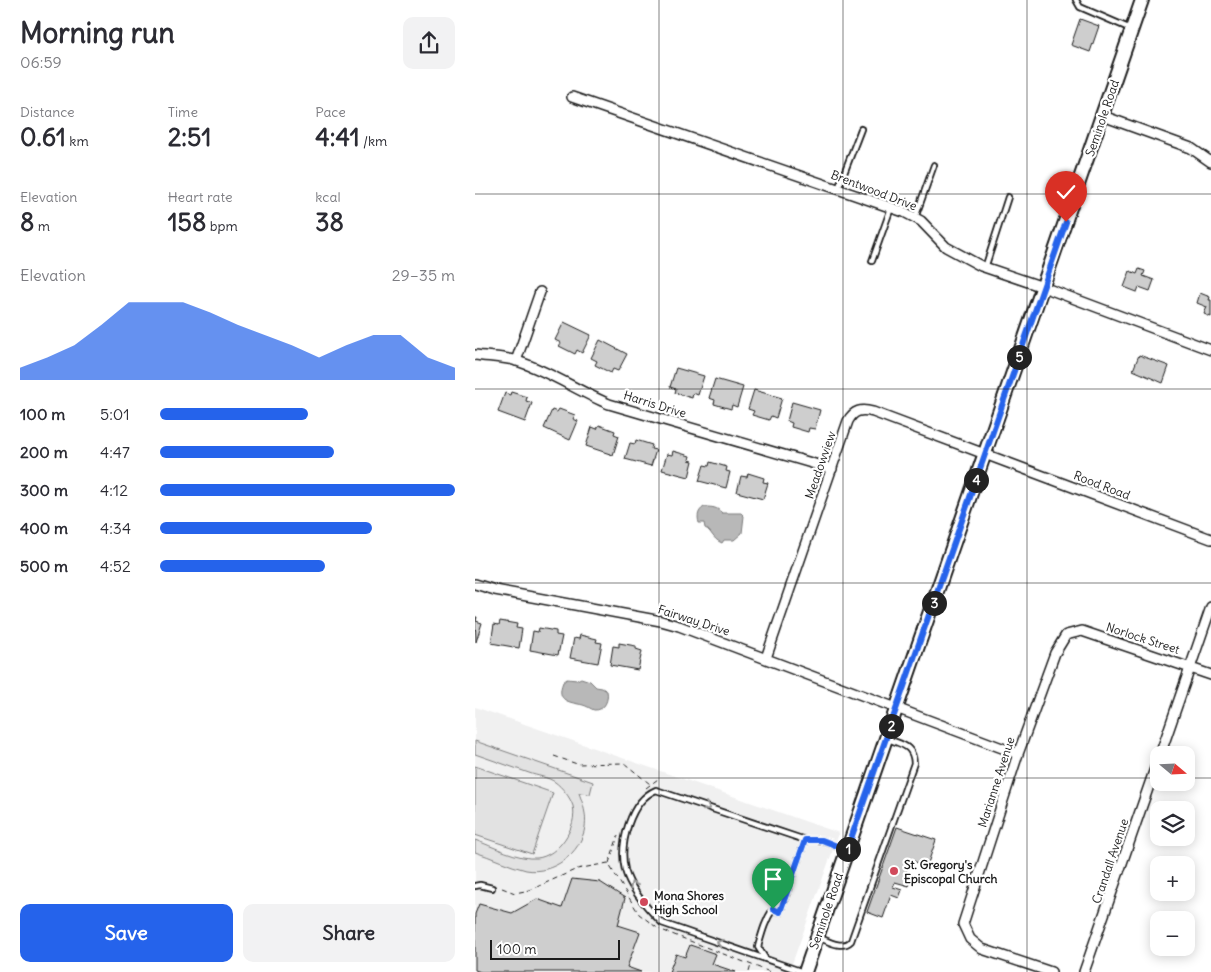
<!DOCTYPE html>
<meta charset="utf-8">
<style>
:root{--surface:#fff;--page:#f2f2f3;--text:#2b2b33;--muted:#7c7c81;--accent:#2563eb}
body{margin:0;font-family:Delius,sans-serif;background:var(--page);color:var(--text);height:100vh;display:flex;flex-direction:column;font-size:19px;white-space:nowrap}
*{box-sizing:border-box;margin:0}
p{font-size:16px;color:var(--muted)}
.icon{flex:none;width:28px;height:28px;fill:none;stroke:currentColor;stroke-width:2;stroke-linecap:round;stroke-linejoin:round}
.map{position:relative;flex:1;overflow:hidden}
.details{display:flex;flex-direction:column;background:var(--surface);width:475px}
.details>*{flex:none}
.needle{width:32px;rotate:109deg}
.controls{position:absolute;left:675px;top:746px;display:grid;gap:10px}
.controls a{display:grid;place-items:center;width:45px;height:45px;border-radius:10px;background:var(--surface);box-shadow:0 2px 12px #0003;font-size:25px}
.scale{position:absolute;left:15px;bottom:12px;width:130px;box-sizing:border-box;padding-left:5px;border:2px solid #1c1c1c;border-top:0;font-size:14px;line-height:18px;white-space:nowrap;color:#1c1c1c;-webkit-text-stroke:4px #fff;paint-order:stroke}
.pin{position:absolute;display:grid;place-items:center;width:42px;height:42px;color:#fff;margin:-51px -21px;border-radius:50% 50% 50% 0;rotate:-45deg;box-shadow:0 0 5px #0007}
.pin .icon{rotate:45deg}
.km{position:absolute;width:25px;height:25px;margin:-12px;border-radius:50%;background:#222;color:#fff;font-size:14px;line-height:25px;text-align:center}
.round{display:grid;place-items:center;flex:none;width:52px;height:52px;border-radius:10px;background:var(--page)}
.overview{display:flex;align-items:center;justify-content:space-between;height:85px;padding:0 20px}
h1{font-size:28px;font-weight:800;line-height:38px}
.stats{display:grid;grid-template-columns:repeat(3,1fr);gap:8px;height:85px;padding:5px 20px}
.stats div{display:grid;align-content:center}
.stats b{font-size:25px;font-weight:800}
.stats small{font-size:14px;font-weight:400}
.stats p{font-size:14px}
.chart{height:140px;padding:10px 20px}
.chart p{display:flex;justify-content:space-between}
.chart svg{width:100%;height:90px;margin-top:5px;fill:var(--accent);opacity:.7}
.button{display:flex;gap:10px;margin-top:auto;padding:10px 20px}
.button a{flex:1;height:58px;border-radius:10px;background:var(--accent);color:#fff;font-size:20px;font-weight:800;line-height:58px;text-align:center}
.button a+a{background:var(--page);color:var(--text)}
ul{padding:0 20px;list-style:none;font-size:16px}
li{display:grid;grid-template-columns:80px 60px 1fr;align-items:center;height:38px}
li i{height:12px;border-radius:6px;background:var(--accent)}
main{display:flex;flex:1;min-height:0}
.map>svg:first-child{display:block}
</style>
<main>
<section class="details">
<div class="overview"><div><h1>Morning run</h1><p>06:59</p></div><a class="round"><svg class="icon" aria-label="share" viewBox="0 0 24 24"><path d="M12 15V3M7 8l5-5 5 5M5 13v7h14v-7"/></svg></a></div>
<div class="stats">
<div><p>Distance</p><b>0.61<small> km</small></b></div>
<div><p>Time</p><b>2:51</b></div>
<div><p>Pace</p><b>4:41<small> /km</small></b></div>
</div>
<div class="stats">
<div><p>Elevation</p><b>8<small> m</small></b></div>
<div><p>Heart rate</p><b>158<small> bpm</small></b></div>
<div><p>kcal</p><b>38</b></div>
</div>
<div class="chart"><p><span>Elevation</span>29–35 m</p>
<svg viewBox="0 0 160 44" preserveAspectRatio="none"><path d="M0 44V38L10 33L20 27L30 17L40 6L50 6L60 6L70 11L80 17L90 22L100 27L110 33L120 27L130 22L140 22L150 33L160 38V44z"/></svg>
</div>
<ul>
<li><b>100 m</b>5:01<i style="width:50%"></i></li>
<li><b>200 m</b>4:47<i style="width:59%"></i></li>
<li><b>300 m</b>4:12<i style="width:100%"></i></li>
<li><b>400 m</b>4:34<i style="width:72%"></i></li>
<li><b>500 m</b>4:52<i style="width:56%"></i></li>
</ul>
<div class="button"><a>Save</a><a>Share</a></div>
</section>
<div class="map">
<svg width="736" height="972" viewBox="0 0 736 972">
<rect width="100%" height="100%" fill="#fff"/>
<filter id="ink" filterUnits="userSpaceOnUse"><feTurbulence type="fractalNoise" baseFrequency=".02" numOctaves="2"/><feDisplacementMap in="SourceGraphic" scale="10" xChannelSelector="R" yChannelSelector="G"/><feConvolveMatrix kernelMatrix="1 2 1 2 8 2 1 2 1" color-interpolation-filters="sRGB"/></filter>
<g filter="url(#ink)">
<!-- built -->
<path fill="#f0f0f0" d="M0,707L364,833L314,972H0Z"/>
<!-- green -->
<path fill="#e2e2e2" stroke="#7f7f7f" d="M0,741L118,782L115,794L104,793C108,804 112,815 110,827C106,853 78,875 51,870C34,866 16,857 0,852V840C17,846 44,860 62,858C83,856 103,827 98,806C95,797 87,787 80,782C73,777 62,776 54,773C36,767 18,760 0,754Z
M0,766L78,793L57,854L0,835Z"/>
<!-- water -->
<path fill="#b8b8b8" stroke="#7a7a7a" d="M229,507C237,507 242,507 247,513H266L269,516L267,533L259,540H249L247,543C237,539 237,531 230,528L229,523H224C222,516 223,511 229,507Z
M106,678L115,681L121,687L127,688L132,691C134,699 130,711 119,710C116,709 112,706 108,705C95,702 80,702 88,682L92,679L102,680Z"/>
<!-- building -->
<path fill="#cecece" stroke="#1c1c1c" d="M605,19L624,26L615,52L596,45Z
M664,269L670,271L668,276L679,280L675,291L664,287L662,292L649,287L655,271L662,274Z
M725,293L735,297L734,300H736V317L729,314L732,307L722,303Z
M89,322L116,335L107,353L102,350L100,354L84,346L86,343L80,340Z
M125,340L152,354L143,371L138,369L136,373L120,365L122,361L116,358Z
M664,355L694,366L688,383L658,370Z
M201,368L229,376L223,395L218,393L217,398L200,393L201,389L195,387Z
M240,379L268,387L262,407L257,405L256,409L239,404L240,400L234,398Z
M279,390L307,398L301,418L296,416L294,420L277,415L279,411L273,409Z
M36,392L52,397L51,401L57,403L50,422L23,412L30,393L35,395Z
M317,402L345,410L340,429L334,428L333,432L316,427L317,423L312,421Z
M84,409L100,415L98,419L103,421L95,440L69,428L77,410L82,412Z
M124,425L140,431L139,434L144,436L138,455L111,446L117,427L122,429Z
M161,440L177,445L176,449L181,450L176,466L150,459L155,443L160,444Z
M198,451L215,456L214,460L218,461L214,477L187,470L192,454L197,455Z
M235,462L252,467L251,471L255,472L251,488L224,481L229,465L234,466Z
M273,473L289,478L288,482L293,483L288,499L262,492L266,476L272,477Z
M0,617H2L1,621L7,623L1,642Z
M25,621L42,624L41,628L47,629L44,648L16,643L19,624L24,625Z
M64,628L81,631V635L87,636L83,655L55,650L58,631L63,632Z
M105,635L122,639L121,642L127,643L123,663L95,658L99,638L104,639Z
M144,643L161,646V649L167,651L163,670L135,665L138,646L144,647Z
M422,827L461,840L452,866L435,860L430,875L437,878L434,886L420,882L418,887L427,890L424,898L416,895L408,918L392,912Z
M97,879L125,882L150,898L143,925L165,932L152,967L166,972H6L0,970V914L4,904L37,913L62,899L87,908Z
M215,945L241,954L237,964L261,972H194L201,954L210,957Z"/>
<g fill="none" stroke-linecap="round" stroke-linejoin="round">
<defs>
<path id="lane" d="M601,0L605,7L656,29
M363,189L386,129
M440,218L459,165
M397,261L416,208
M510,268L533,197
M0,886L5,885L17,888
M343,937C353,941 367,950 376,941L439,763C438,745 427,745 413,739
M290,958L283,947C287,933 290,921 298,909L305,912L330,840
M328,972L187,923C174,910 155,889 150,870C144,844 155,801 181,790L330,840H347L371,850"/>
<path id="street" d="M97,97L429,212L446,221L471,247L506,266L568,287L736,350
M628,116L716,148L736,162
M0,355C14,357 29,357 42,361C74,371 103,391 134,404L357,469
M41,361L65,292
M0,584L20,590L186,621L204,626L543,754
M291,658L373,421C379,410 386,409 398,412L736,539
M685,755L736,607
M576,972L507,949L495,939L488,924L543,754L580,653L591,635L607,631L736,675
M609,972L684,757"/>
<path id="secondary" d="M330,972L667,0"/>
</defs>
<!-- lane casing -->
<use href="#lane" stroke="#1c1c1c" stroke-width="8"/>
<!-- street casing -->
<use href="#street" stroke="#1c1c1c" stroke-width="12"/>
<!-- secondary casing -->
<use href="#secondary" stroke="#1c1c1c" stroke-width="16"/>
<!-- path -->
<path stroke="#1c1c1c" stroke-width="1" stroke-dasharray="5 4" stroke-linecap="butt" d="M79,756L102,764L149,763L175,784
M171,788L183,779
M134,863L143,836
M27,888L40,893L55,890L102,869L133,863L164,914L185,930
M189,931L295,972
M274,972L276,965"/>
<!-- lane -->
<use href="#lane" stroke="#fff" stroke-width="4.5"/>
<!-- street -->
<use href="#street" stroke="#fff" stroke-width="9"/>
<!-- secondary -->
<use href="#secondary" stroke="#fff" stroke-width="12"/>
</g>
<!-- one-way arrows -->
<defs><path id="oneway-chevron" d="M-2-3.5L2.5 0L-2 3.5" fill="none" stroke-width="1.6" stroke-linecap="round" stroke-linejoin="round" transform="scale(1.25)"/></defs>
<g stroke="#999">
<use href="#oneway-chevron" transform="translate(232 807) rotate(19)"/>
<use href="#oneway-chevron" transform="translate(158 885) rotate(-119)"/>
<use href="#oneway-chevron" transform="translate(245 943) rotate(-161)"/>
</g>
</g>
<g fill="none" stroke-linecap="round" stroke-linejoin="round" filter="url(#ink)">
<defs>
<path id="route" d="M298,909L305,912L330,840H347L372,850L591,222"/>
</defs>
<!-- route casing -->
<use href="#route" stroke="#fff" stroke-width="10"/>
<!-- route -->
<use href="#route" stroke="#2563eb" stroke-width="6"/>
</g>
<!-- grid -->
<path fill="none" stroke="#1c1c1c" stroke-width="1" stroke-opacity="0.55" d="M184,0V972M368,0V972M552,0V972M0,194H736M0,389H736M0,583H736M0,778H684M711,778H736"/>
<!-- markers -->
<g fill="#d1495b" stroke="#fff" stroke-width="2">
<circle cx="419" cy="871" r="5"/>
<circle cx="169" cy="902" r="5"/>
</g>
<g text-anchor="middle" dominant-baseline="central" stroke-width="4.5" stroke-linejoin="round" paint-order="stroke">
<!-- street labels -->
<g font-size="12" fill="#1c1c1c" stroke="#fff">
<text transform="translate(627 118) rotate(-71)">Seminole Road</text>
<text transform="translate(399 190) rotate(21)">Brentwood Drive</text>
<text transform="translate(180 404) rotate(17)">Harris Drive</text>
<text transform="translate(345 465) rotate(-71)">Meadowview</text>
<text transform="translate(627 485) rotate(21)">Rood Road</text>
<text transform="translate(219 620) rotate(18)">Fairway Drive</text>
<text transform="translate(668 638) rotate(18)">Norlock Street</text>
<text transform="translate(521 782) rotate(-72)">Marianne Avenue</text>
<text transform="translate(635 861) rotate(-71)">Crandall Avenue</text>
<text transform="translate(351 911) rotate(-71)">Seminole Road</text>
</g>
<!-- poi labels -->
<g font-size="12" font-weight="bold" fill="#1c1c1c" stroke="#fff" text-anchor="start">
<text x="429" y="864">St. Gregory's<tspan x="429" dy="14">Episcopal Church</tspan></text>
<text x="179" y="895">Mona Shores<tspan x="179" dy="14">High School</tspan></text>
</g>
</g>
</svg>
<div class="controls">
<a><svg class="needle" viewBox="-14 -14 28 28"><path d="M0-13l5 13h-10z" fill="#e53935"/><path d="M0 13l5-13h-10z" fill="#7c7c81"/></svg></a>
<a><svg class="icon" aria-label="layers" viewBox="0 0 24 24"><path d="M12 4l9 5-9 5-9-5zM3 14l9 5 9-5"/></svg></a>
<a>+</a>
<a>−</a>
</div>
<div class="scale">100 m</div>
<div class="pin" style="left:298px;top:909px;background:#1e9e55"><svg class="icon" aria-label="arrive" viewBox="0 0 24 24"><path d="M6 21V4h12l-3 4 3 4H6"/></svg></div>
<div class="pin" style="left:591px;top:222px;background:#d93025"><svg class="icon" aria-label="check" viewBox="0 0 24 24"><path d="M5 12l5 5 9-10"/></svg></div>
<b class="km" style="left:373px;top:849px">1</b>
<b class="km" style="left:416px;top:726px">2</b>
<b class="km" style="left:459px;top:603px">3</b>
<b class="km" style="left:501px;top:480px">4</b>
<b class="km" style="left:544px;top:357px">5</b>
</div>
</main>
